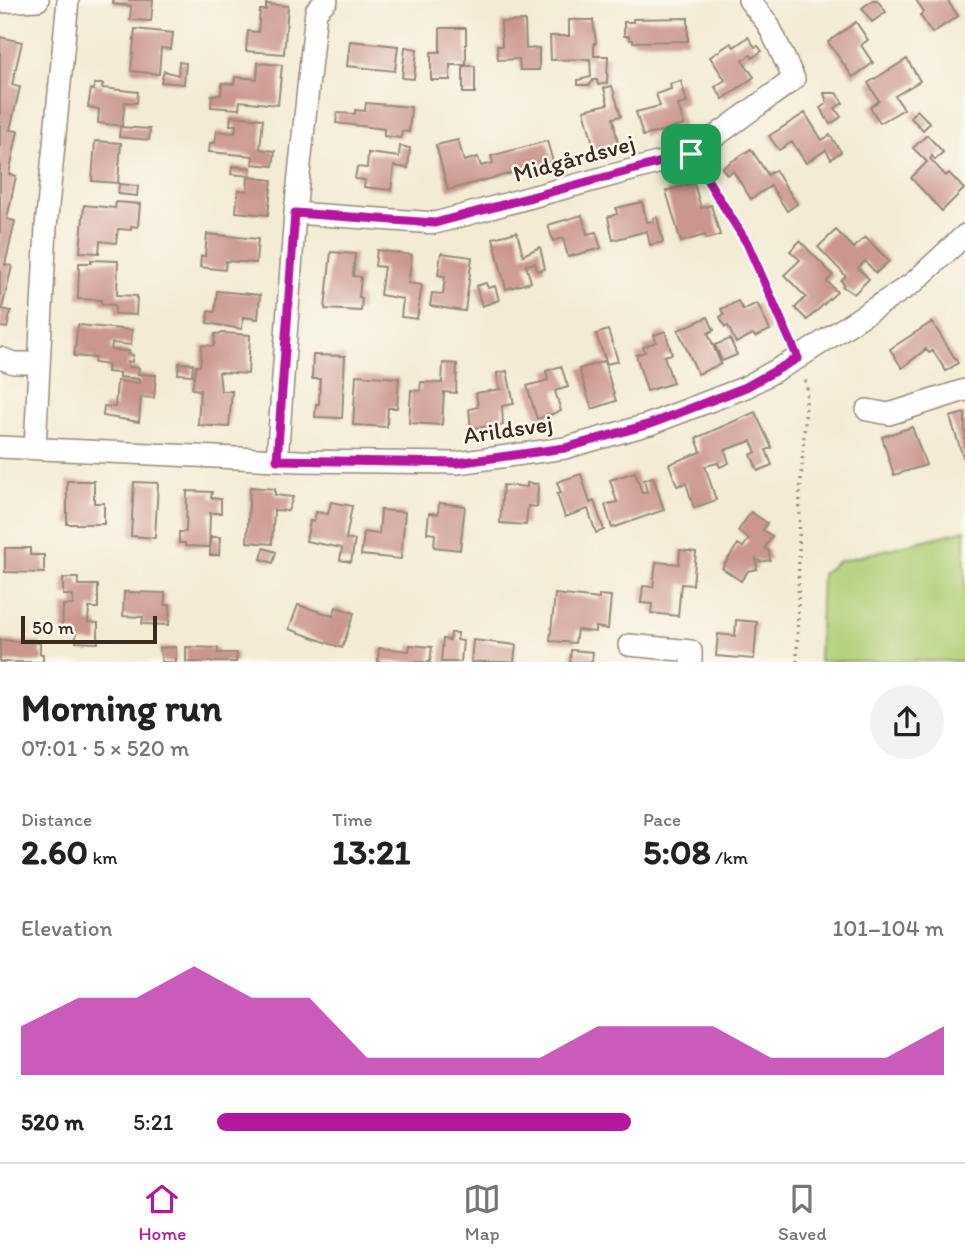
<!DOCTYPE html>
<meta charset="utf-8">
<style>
:root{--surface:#fff;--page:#f2f2f2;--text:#222;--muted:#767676;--line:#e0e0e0;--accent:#b5179e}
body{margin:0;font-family:Itim,sans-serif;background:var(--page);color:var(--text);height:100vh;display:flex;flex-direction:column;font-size:26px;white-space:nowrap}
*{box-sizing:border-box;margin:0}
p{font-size:23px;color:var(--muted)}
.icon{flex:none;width:38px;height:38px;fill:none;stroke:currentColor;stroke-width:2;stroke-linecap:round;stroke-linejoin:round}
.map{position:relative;height:662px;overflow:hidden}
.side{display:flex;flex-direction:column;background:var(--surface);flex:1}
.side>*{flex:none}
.scale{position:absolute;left:21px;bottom:18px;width:136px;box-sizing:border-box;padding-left:7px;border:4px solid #3b2a1e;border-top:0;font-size:19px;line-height:24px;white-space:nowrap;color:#3b2a1e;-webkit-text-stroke:5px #fbf7ec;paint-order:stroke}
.pin{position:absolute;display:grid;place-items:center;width:60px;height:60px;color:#fff;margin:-30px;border-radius:14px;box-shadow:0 4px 10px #0006}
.round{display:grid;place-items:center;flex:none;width:74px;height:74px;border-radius:37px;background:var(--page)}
.overview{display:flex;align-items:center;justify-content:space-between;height:119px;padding:0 21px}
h1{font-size:38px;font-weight:800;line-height:52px}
.stats{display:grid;grid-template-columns:repeat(3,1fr);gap:10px;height:119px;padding:7px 21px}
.stats div{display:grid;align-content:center}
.stats b{font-size:35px;font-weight:800}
.stats small{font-size:19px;font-weight:400}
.stats p{font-size:19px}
.chart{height:196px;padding:14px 21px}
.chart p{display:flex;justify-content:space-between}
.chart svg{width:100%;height:126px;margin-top:7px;fill:var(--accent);opacity:.7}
ul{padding:0 21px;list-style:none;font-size:23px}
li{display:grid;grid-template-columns:112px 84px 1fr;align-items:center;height:52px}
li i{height:18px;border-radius:9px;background:var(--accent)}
.dock{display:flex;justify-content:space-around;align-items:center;height:98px;border-top:2px solid var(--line);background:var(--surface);font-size:19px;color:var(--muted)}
.dock a{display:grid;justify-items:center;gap:4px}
.dock .selected{color:var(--accent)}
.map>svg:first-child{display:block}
</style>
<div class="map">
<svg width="965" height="662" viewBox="0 0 965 662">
<rect width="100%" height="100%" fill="#fbf7ec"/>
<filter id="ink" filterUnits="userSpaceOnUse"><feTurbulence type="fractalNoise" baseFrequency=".0143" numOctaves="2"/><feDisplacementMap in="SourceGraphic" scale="14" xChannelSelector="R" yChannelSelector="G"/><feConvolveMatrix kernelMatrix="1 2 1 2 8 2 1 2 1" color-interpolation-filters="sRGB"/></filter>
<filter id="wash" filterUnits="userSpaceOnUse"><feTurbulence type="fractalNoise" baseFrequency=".00686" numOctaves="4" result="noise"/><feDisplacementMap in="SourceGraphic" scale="28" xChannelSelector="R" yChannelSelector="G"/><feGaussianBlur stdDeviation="1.57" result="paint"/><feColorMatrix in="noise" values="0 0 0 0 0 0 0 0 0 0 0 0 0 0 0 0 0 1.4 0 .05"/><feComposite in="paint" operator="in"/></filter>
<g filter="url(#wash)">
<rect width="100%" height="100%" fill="#f3ebd4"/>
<!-- green -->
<path fill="#aece75" stroke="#747c4a" stroke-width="2" d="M965,530V661H819L822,574L837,562Z"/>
<g id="blocks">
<!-- building -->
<path fill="#cb968e" d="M113,0H153L151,21L130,20L131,6L113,4Z
M873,0H877L886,12L872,22L862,8Z
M916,0H947L958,16L932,33L920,15L924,12Z
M266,4L288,6L284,54L246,51L248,31L258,32L260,10H266Z
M688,18V41L633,42V40H630L629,36H624V22H633V19Z
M569,20H593L596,43H594V56H608L607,83L598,85L597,80H593L590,85H578V80L591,77L590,59L551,60L550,36H569Z
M525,21L526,49L539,48V70H520L519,59L498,60L497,46H502L501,22Z
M856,22L868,40L861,45L873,63L853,77L828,42Z
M440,28H466V65H450V80H431V52H440Z
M135,29L173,33L171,49L161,48L159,74L131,71Z
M0,37L22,42L12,85L20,87L10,130L18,131L9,174L16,176L7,219L15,221L5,265L12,266L2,309L11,311L7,328L0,327Z
M748,37L755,47L758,46L762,51L752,58L751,55L742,60L754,77L723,99L715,87L725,80L710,57L731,43L734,47Z
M350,41L398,46L395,71L347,66Z
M405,47L417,49L414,79L402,78Z
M907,59L920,81L895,96L904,109L880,123L870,107L879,101L868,83Z
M179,62L186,63L184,84L161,82L164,71L178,75Z
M258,63L282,65L278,105L240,101L239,109L211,107L212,95H221L222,83L234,84L235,77L257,79Z
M463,66H475V93H463Z
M681,81L687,103L678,105L684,125L643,136L636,112L660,106L656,94L671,89L670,84Z
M94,84H103L102,88L138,92L137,103L125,102L122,126L98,123L99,109L88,107L91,89L94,90Z
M612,86L621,116L613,118L618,145L595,151L584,110L608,104L604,88Z
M824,93H836L843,103L835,108L841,117L830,124L820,108L827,103Z
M366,103L411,107L409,132L402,131L401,138L384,136V129L336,123L337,113L355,114V110L365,111Z
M917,110L930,123L923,130L910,117Z
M805,113L822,140L830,135L841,152L831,159L826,150L806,163L792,142L779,150L769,136Z
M231,116L263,119L260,149L275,151L273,166L252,164L253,156L209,152L210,143H215L217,131L235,133L236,125H230Z
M120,127L150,129L149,140L119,137Z
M927,135L943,152L935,160L932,156L930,159L946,176L949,173L964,189L942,211L911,178L927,162L913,148Z
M458,140L464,161L478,157L481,166L493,163L491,156L547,141L553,162L448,190L436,145Z
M95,141L121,143L118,183L92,181Z
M400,146L410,148L408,168L394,166L391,190L364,187L365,180L355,179L357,167L367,168L368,153L399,157Z
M751,149L768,175L775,170L797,204L787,211L771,186L751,199L733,171L727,175L722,168Z
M232,166L251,168L250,176L231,174Z
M248,177L272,180L268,215L236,212L238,190L247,191Z
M694,183L701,208L711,205L720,235L706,239L705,235L681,242L666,191Z
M119,184L138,186L137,196L118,194Z
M116,202L140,204L138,227L131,226V230L118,229L116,243L100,241L99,253L80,252L84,205L115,208Z
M642,202L647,222L654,221V218L657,217L663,242L650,245L647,231L613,240L608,217L617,214L616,208Z
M582,215L587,234L596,232L601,248L568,257L563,238L553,241L548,225Z
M836,230L854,248L865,237L889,261L876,273L865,261L858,268L869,279L854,294L842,286L844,284L841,281L846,276L818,247Z
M517,232L523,255L540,247L545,269L537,271L535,263L526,265L531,282L506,289L493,238Z
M207,234L258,239L256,263L226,261L225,270L200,267L201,256H205Z
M800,241L833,275L827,281L837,292L807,320L795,308L806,297L784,275L800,260L790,251Z
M377,250L412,255L408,283L422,285L417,319L401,317L403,299L380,295L384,267L375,266Z
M331,252L355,254L353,276L361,277L359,297L362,298L361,311L325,309Z
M441,253L472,257L465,311L430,306L432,293L443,294L445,276L438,275Z
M91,260L118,261L117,295L137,296L136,315L115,314V305L101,304V300L78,299L79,263H91Z
M486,283L488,288L495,286L499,300L482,306L476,286Z
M217,291L260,295L258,319L243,317L242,329L207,323L208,311L215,312Z
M738,301L743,310L757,303L770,330L755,337L753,334L736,343L728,326L725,327L720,317L724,315L721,309Z
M708,317L714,330L708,333L721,364L698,374L678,330Z
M932,322L958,363L946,371L933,351L929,353L926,349L902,368L890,349Z
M78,325L132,330L131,345L112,343L111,350L129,351L128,354L133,355L132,362L128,361V367L139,368L138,374L156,375L154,398L141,397L139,422L103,416L104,406L115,407L117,381L139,383V379L119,377V373L107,372L108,365L94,363L95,358L74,356Z
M608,330L618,361L607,364L596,334Z
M665,331L672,354L664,356L673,383L647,391L636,355L645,352L643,347L656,342L654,335Z
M224,333L250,335L248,374L219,372L221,391H232L229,427L198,425L200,390L192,389L196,366H200L202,345L214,346L215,334Z
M730,339L737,355L722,361L715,345Z
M313,355L345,356L342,418L315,417L316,404H319L320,379H312Z
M604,361L616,401L592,409L579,369Z
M179,363L193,364L192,375L178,374Z
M443,363L457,364L456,393L444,392L442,425L409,423L411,390L420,391L421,382L442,383Z
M561,366L568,387L555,391L561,411L537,419L527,386L548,380L546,371Z
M507,371L514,404L502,406L503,425L471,428L469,409L478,407L476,393L501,389L499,387L497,373Z
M356,375L399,378L397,408H388L387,427L353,425Z
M755,412L772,448L766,450L772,465L758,471L751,455L756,452L751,441L725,450L729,463L720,467L718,463L705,466L716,500L694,508L686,483L677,486L669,464L701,452L696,438Z
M965,413V456L963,457L950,417Z
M912,427L926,465L894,475L882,437Z
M635,472L642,493L647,492L644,480L653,477L664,510L612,528L605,505L617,502L610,480Z
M581,474L590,503L594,501L604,530L596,533L588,509L565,517L557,494L561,493L557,482Z
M67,481H94V503H104V524H67Z
M134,482L158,483L155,538L131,536Z
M527,483L538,484L537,507L528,506L526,525L500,523L503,485L527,487Z
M250,487L275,489V495L293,497L288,511L274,510L272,544L247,542Z
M187,491L212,492L211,498L221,499V513H210L209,547L185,546V543H179V532H186Z
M331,502L352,506L346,539L355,540L351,562L340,560L342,548L306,541L310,521L314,522L316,512L328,514Z
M439,503L465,506L460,550L434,547L435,534L427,533L429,513L438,514Z
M381,510L405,512L401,559L361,555L364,532L379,534Z
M751,512L767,523L763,530L772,536L765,548L769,551L770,560L761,562L756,559L757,569L748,571L741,581L722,568L738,544L743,547L749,539L738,531Z
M211,537H220L219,555H210Z
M5,548H30V555H44V573L5,572Z
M264,548L276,552L273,563L261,559Z
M680,550L696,552L693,585L681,584L678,616L651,613L652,604L641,603L643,586L653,587L656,562L679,564Z
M63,578H78V585H98V608H89L88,622L98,623V643L76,642V632H62L63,605H73V595H63Z
M124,592L165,593V605H170L169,625L142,624L143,617L123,616Z
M555,594L599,599V595L611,596L608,629L595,627V632L577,630L575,643L550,641Z
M298,605L333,616L336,607L354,613L342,648L289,629Z
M736,620L757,622L754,659L716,656L718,634L735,636Z
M451,633H458L457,640L463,641L461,662H441L443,639L450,640Z
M0,640L40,643V654H43V662H0Z
M473,640L516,645L514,662H471Z
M410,645L432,647L430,662H378L379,648L409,651Z
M176,647V662H162L159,648Z
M186,647L218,648V653H237L236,662H186Z
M571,650L593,652L592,662H570Z"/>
</g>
</g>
<g filter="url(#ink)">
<use href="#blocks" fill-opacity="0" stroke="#978a79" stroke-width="2"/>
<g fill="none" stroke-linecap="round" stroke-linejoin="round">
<defs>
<path id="street" d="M0,2L38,0
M295,213L435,223L691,154L794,79L768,24L749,0
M0,358L14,363H39
M867,410L889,414L965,390
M0,447L300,461L457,463L565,448L650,424L746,387L798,358L913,283L965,235
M35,448L46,227L68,0
M277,460L295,213L316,11L327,0
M629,645L691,651V662"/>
</defs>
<!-- street casing -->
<use href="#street" stroke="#978a79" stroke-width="24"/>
<!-- path -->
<path stroke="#978a79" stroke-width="3.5" stroke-dasharray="2 5" stroke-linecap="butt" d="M700,168L747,243L790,341
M797,662L800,494L807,389L804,377"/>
<!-- street -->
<use href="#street" stroke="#fff" stroke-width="21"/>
</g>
</g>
<g fill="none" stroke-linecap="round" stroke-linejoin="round" filter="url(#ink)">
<defs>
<path id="route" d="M691,154L747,243L798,358L746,387L650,424L565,448L457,463L277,460L295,213L435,223Z"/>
</defs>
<!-- route casing -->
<use href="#route" stroke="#fff" stroke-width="14"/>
<!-- route -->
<use href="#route" stroke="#b5179e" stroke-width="9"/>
</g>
<g text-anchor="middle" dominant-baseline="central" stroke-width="5" stroke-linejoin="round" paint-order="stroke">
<!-- street labels -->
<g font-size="24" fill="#3b2a1e" stroke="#fbf7ec">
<text transform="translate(574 158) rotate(-15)">Midgårdsvej</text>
<text transform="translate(508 429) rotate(-8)">Arildsvej</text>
</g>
</g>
</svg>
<div class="scale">50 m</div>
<div class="pin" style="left:691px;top:154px;background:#1e9e55"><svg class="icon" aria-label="arrive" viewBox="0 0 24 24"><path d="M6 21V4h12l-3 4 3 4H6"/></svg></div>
</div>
<section class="side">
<div class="overview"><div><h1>Morning run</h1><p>07:01 · 5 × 520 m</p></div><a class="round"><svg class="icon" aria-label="share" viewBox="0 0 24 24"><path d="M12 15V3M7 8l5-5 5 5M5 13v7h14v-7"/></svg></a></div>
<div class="stats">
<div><p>Distance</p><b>2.60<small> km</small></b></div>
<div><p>Time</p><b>13:21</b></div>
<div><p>Pace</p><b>5:08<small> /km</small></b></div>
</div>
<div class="chart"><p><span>Elevation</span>101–104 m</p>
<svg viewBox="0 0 160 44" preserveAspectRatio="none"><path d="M0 44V27L10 17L20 17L30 6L40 17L50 17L60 38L70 38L80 38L90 38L100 27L110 27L120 27L130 38L140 38L150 38L160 27V44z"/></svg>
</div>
<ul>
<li><b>520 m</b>5:21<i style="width:57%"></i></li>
</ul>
</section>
<nav class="dock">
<a class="selected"><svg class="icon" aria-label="home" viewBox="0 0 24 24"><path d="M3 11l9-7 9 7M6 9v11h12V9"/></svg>Home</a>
<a><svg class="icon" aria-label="map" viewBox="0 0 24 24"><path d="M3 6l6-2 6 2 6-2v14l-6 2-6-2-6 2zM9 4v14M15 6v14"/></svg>Map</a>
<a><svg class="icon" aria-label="saved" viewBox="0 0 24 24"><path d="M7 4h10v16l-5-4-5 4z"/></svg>Saved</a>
</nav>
